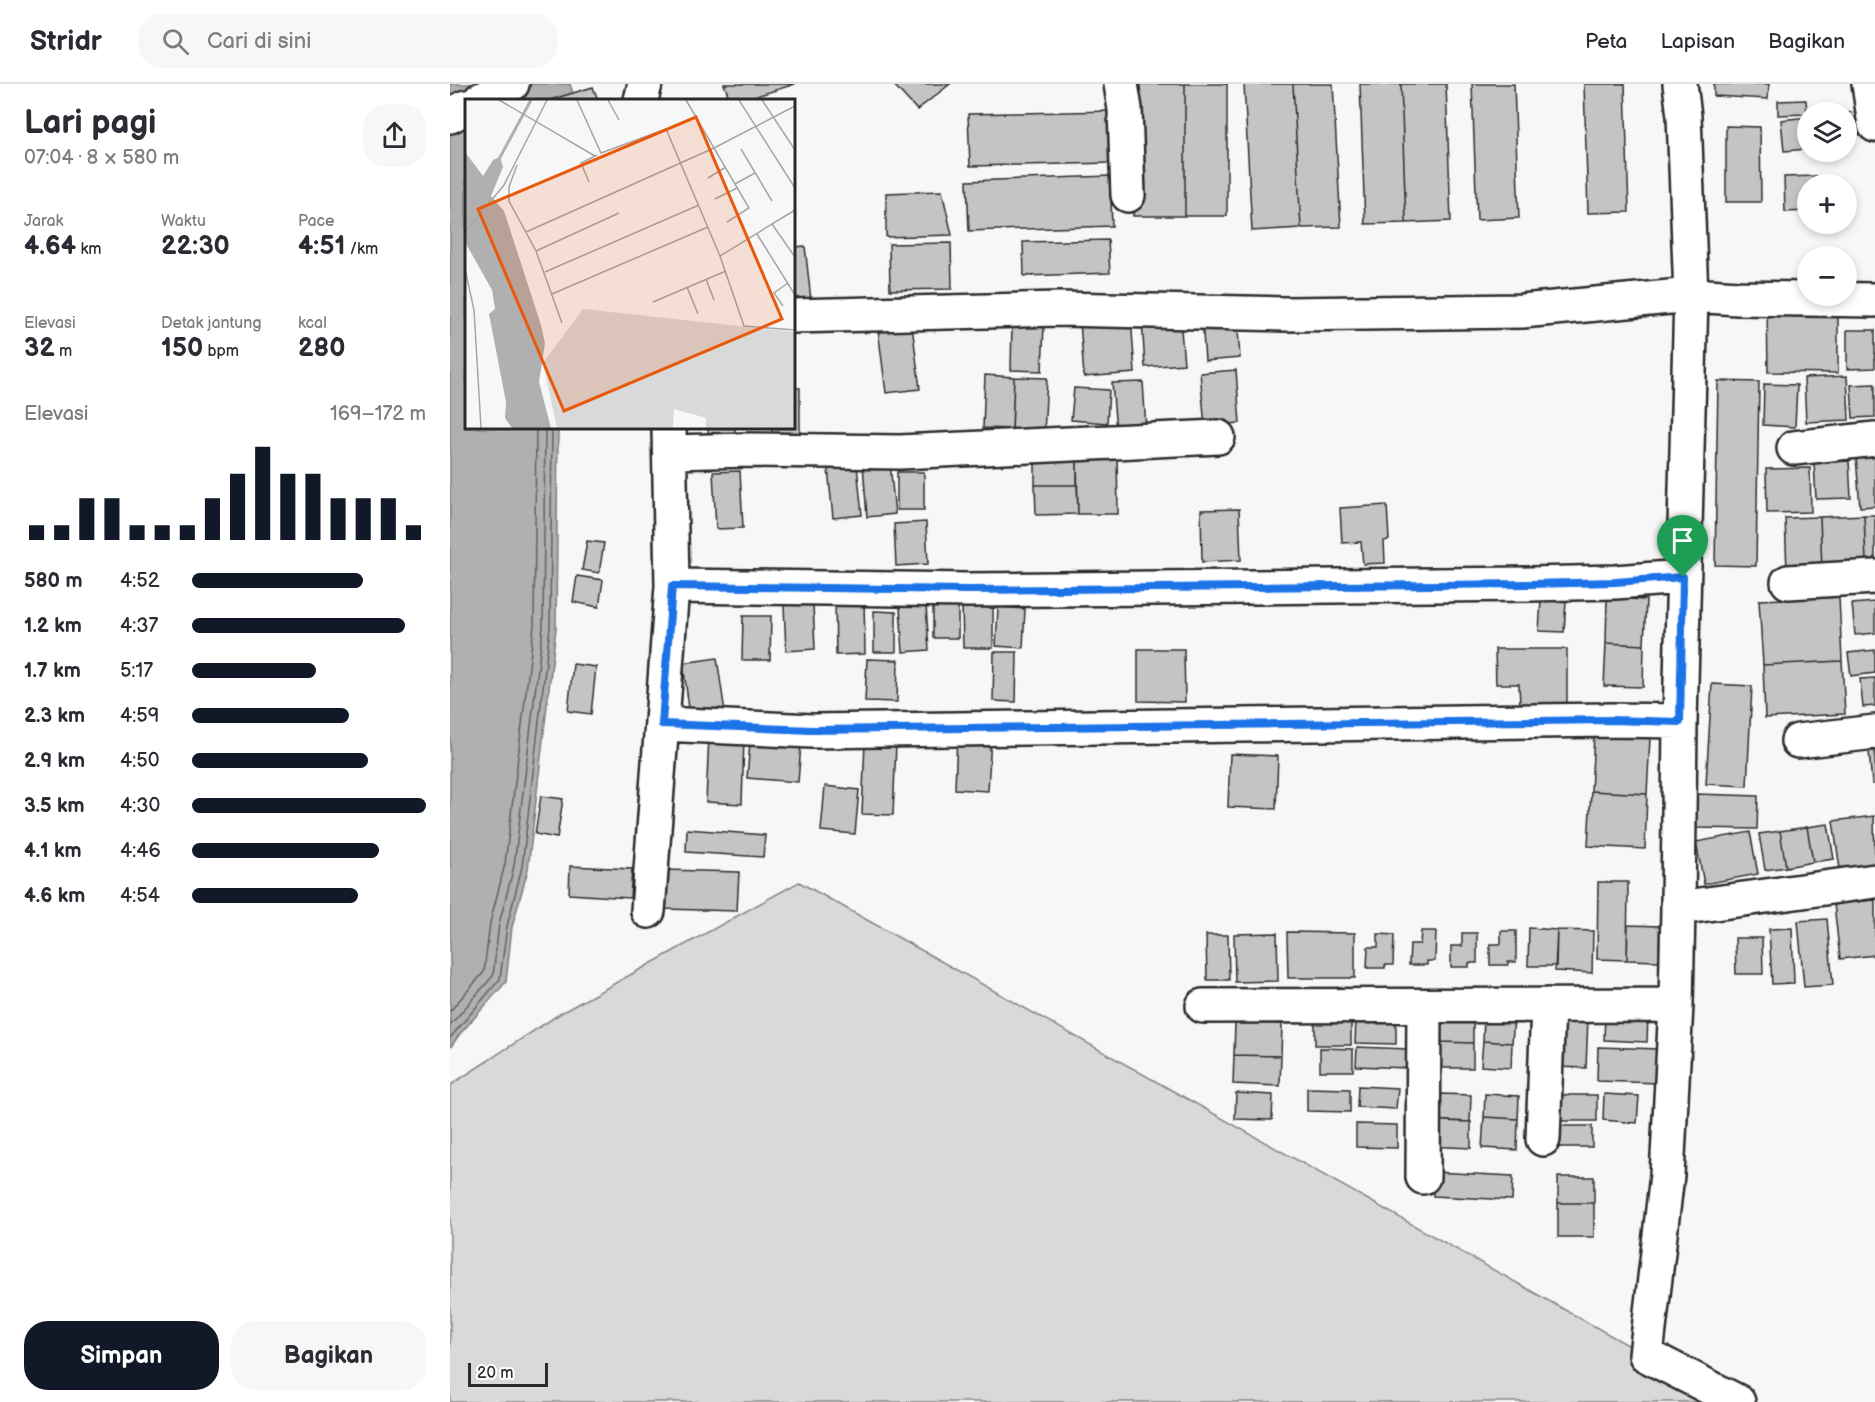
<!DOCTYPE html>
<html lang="id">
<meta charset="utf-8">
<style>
:root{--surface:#fff;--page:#f7f7f7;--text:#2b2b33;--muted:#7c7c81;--line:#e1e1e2;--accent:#111827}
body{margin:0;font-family:"Balsamiq Sans",sans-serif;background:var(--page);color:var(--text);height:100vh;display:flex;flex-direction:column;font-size:22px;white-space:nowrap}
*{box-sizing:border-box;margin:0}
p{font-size:20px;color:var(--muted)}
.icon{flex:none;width:33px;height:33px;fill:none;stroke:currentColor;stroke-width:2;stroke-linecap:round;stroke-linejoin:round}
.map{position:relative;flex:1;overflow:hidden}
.panel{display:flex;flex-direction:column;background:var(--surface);width:450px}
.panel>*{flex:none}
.buttons{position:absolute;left:1347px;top:18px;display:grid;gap:12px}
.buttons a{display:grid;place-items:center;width:60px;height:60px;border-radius:50%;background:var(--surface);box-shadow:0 3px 9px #0003;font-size:30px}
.scale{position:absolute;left:18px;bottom:15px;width:80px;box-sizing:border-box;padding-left:6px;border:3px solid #2b2b2b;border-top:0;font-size:16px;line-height:21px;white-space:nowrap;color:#2b2b2b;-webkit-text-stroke:4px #fff;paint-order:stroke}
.pin{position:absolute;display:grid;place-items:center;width:51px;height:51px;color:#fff;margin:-62px -26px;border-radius:50% 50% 50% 0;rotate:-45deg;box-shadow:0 0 6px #0007}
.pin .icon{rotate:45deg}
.round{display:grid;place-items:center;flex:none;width:63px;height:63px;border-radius:24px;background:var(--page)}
.headline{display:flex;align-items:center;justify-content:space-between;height:102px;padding:0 24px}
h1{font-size:33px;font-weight:700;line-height:45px}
.stats{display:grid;grid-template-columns:repeat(3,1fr);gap:9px;height:102px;padding:6px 24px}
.stats div{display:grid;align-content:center}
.stats b{font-size:26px;font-weight:700}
.stats small{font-size:16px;font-weight:400}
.stats p{font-size:16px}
.chart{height:168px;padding:12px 24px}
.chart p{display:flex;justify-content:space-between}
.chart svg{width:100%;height:108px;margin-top:6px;stroke:var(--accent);stroke-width:6}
.cta{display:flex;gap:12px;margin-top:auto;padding:12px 24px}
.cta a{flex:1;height:69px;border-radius:24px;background:var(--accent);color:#fff;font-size:24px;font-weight:700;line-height:69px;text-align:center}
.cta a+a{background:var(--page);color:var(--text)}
ul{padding:0 24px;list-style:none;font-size:20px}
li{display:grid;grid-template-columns:96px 72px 1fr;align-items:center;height:45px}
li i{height:15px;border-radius:8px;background:var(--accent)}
header{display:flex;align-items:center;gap:36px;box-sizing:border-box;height:84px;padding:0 30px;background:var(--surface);border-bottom:2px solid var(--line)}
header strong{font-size:28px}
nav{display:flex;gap:33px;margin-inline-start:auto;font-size:21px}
.search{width:420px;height:54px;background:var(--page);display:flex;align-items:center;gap:15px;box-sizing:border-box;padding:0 21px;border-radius:24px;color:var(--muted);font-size:22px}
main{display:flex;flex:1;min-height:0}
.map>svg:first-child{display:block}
</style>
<header>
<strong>Stridr</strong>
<div class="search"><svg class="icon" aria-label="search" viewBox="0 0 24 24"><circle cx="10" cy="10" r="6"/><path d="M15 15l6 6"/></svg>Cari di sini</div>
<nav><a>Peta</a><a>Lapisan</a><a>Bagikan</a></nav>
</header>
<main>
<section class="panel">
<div class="headline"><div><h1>Lari pagi</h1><p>07:04 · 8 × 580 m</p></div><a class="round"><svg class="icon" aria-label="share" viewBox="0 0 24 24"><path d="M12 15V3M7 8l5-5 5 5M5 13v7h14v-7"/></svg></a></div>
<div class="stats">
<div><p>Jarak</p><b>4.64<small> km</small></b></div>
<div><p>Waktu</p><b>22:30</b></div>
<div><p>Pace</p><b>4:51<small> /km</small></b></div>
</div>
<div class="stats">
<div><p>Elevasi</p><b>32<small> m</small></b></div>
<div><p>Detak jantung</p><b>150<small> bpm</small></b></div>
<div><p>kcal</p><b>280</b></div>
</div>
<div class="chart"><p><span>Elevasi</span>169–172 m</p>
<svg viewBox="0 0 160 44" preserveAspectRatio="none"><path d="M5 44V38M15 44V38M25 44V27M35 44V27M45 44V38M55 44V38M65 44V38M75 44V27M85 44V17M95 44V6M105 44V17M115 44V17M125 44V27M135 44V27M145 44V27M155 44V38"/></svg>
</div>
<ul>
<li><b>580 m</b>4:52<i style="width:73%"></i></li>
<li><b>1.2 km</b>4:37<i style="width:91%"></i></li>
<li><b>1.7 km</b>5:17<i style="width:53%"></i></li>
<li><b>2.3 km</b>4:59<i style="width:67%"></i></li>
<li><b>2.9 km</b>4:50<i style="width:75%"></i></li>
<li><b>3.5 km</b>4:30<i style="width:100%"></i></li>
<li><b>4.1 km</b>4:46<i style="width:80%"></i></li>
<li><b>4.6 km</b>4:54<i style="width:71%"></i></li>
</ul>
<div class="cta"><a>Simpan</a><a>Bagikan</a></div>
</section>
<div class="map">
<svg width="1425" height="1318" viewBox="0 0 1425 1318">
<rect width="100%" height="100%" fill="#f7f7f7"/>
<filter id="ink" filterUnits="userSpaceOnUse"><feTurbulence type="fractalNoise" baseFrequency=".0167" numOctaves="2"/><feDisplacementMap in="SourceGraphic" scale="12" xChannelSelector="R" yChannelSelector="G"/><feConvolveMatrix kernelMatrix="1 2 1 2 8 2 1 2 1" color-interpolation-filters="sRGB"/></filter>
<g filter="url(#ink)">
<!-- green -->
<path fill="#d9d9d9" stroke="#828282" stroke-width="1.5" d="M349,798L1280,1318H0V1007L2,1000L111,929Z"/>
<!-- water -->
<path fill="#b0b0b0" stroke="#7b7b7b" stroke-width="1.5" d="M0,0H120L125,16H16V344H108L106,544L78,785L62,843L56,898L9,951L0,964Z"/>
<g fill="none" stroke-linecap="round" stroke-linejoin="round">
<!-- shore -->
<path stroke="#606060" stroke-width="1.5" d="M0,927L34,888L40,839L55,780L84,542L86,344
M0,941L43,892L49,840L64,782L93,543L95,344
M0,954L50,895L57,842L72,783L100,543L102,344"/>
</g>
<!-- building -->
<path fill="#c4c4c4" stroke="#2b2b2b" stroke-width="1.5" d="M274,0H345L294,16H280Z
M443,0H500L467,26Z
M684,0H735V132H683Z
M735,0H777V132H735Z
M794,0H843L851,144L802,147Z
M843,0H883L891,143L851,144Z
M910,0H951L956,139L915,140Z
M951,0H996L1001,137L956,139Z
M1022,0H1064L1069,134L1027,136Z
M1134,0H1175L1179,128L1138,129Z
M1264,0H1319L1318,15L1264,12Z
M143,3L148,16H100Z
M1356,16L1357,30L1328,31V17Z
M662,27L663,79L520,82L518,30Z
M1407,28L1409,44L1396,45V29Z
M1358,33V65L1334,67L1331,36Z
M1276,42L1310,43L1311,118H1276Z
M660,92L662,142L519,147L517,97Z
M1366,92L1367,100H1358V127L1335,128L1334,93Z
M492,107L502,151L436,153V109Z
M658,156L660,189L574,192L573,158Z
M501,159L502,205L440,206L439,160Z
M355,162L361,216L344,218V163Z
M1317,221H1388V289L1318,288Z
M787,232L790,274L755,277L752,235Z
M681,233L685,289L634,293L630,237Z
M730,234L734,280L695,283L692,236Z
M562,240L594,241L592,287L561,286Z
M462,241L470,305L436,309L428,245Z
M1397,246H1425V284L1397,285Z
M786,286L790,339L755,342L750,289Z
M535,291L564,293L562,345L533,344Z
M1397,292L1399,336L1356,338L1354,294Z
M564,293L597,294L594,350L562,349Z
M1268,297L1309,298L1306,482L1265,481Z
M693,298L696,345L666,347L662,299Z
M1314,300L1347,301L1345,343L1313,341Z
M1425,300V333L1403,334L1401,301Z
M344,304H350V352H322V344H344Z
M624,304L659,306L657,339L621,336Z
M258,344H285L286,361L259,362Z
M585,371H627V401H585Z
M627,371H667L668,430H628Z
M406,372L412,431L383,434L377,375Z
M1425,372V422L1410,423L1406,373Z
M1399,377L1401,414L1366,415L1364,379Z
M440,379L445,430L417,433L413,381Z
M1360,384L1361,428L1317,429L1316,385Z
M290,387L293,444L266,445L263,388Z
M447,388H474V426H447Z
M585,401H627L628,430L586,431Z
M937,421L939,456L934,457L935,479L913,480L911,458L892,459L890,424Z
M789,425L791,476L752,478L751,426Z
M1414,431H1425V477L1416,478Z
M1414,431L1416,478L1372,487L1370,433Z
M1370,433L1372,487L1337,488L1335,434Z
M476,438L478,480L446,482L444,440Z
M137,457L154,459L149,489L132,486Z
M127,492L153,496L149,523L123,518Z
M414,513L415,570L386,571L385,514Z
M1389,513L1392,577L1313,581L1309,516Z
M1157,514L1196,516L1194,561L1156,559Z
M483,515H508V554H483Z
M1091,516L1116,517L1114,548L1089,547Z
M512,518H543V564H513Z
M1425,518V549L1405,551L1402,520Z
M363,520L365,565L336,567L334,521Z
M476,521L479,566L453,568L450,523Z
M548,523L575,525L573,564L546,562Z
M424,527L446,528V568H424Z
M293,532H321L320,576H292Z
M1156,559L1194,561L1193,603L1154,602Z
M688,565H734L735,618L688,617Z
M1045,565H1117V620H1070L1069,600H1046Z
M1425,566V589L1401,592L1398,569Z
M544,568H567L566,618L543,617Z
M267,574L275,628L240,632L233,579Z
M417,575L448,576L447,618L415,617Z
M1392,577L1395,630L1315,634L1313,581Z
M123,580L146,583L141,630L118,627Z
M1425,594V622L1413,623L1410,595Z
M1262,600L1302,602L1297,702L1256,700Z
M507,650L541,652L538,707L505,705Z
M259,651L294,653L292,720L256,718Z
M1144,651L1200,654L1197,710L1141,707Z
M300,658L351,661L348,698L297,694Z
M415,658L446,660L443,731L412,730Z
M1419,667H1425V700H1422Z
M780,670L828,672L826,725L778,723Z
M375,702L409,706L405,750L371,747Z
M1141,707L1197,710L1195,765L1138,762Z
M1246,710L1308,712L1307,745L1245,744Z
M91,712L113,715L107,754L85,750Z
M1424,732L1425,781L1390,785L1383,737Z
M1378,740L1384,775L1363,778L1357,743Z
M1357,743L1363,778L1336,783L1330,747Z
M237,745L315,751L313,773L236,768Z
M1330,747L1336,783L1315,786L1309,750Z
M1300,748L1308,790L1254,800L1246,758Z
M120,782L182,785L180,814L119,810Z
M215,786L289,788L287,827L215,825Z
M1148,798H1178L1177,876L1147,875Z
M1425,816V871L1390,875L1384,820Z
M1377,835L1383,901L1354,903L1348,837Z
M1178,841L1210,842L1209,877L1177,876Z
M1079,844L1107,846L1106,882H1078Z
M1342,844L1344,899L1322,900L1319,845Z
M1107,846L1143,847L1142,889L1105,887Z
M971,847H986L985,877H977V881H959L960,860H970Z
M1051,847H1066V878H1058V881H1040V860H1051Z
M837,848L905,849V894H838Z
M827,849L828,897L785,898L784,850Z
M1012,849H1027V879H1019V883H1001V862H1012Z
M928,850L944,851L943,881H935V884H917L918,863H928Z
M756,851H778L779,896H757Z
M1285,854H1312L1313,890H1286Z
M1155,930L1198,931L1197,958L1154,956Z
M1110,931L1138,933L1136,984L1107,983Z
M1034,932L1064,934L1062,959L1033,957Z
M906,933L946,934V960L905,959Z
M991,933L1023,934V959L990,958Z
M865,934L901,935V961H865Z
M785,938L832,940L831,972L784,971Z
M1033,957L1062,959L1061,984L1031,982Z
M990,958L1023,959V984H990Z
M907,963L958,965L957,984L906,982Z
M1148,963L1210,965V999L1147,997Z
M870,964L903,965V987H870Z
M784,971L831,972L830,1002L783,1000Z
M908,1002L948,1004L946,1025L907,1023Z
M857,1004L900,1005V1028L857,1027Z
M786,1009L823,1011L822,1036L785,1035Z
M991,1010L1021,1011L1020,1038L990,1037Z
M1035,1010L1069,1012L1068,1035L1034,1033Z
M1154,1010L1189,1012L1187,1039L1153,1036Z
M1096,1011H1147V1037H1096Z
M1034,1033L1068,1035L1067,1066L1032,1064Z
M978,1036L1021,1038V1064L976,1062Z
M906,1040L947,1041V1064L906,1063Z
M1108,1042H1142V1063H1108Z
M984,1088L1063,1092L1062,1116L983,1112Z
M1108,1093H1144V1119H1108Z
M1108,1119H1144V1153H1108Z"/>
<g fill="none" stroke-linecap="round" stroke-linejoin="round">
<defs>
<path id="minor" d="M671,0L675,25L678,111
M1419,0L1425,41
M191,16L195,0
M344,232L609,225L836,230L1072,227L1241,211L1288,214L1425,216
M1344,364L1425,355
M221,368L299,366L450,368L768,353
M1338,498L1425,493
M222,502L518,506L1080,500L1165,498L1233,493
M212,640L362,647L1161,636L1230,637
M1348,657L1425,648
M1228,824L1230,637L1241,211L1234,32L1230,0
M198,827L222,502L219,344
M753,922L1226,921
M1093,1055L1098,921
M973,1093L974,922
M1288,1318L1196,1271L1217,1091L1226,921L1228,824L1425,797"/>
<path id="major" d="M30,16L62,0
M0,32L16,23"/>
</defs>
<!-- minor casing -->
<use href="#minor" stroke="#2b2b2b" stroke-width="38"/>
<!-- major casing -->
<use href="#major" stroke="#2b2b2b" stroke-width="38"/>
<!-- minor -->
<use href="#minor" stroke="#fff" stroke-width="33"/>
<!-- major -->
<use href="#major" stroke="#fff" stroke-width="33"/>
</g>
</g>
<g fill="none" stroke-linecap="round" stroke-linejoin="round" filter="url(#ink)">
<defs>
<path id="route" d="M1233,493L1230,638L1161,636L362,646L212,640L222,502L518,506L1080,500L1165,498Z"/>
</defs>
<!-- route casing -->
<use href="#route" stroke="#fff" stroke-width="12"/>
<!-- route -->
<use href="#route" stroke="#1a73e8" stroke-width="8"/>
</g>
<!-- overview -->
<g transform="translate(15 15)">
<rect width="330" height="330" fill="#f7f7f7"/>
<path d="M118,210L330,233V329H241V319L209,310L208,329H92L78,264Z" fill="#d9d9d9"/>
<path d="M0,53L18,77L28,61L35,58L38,68L26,97L39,112L76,226L80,244L74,283L86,329H47L40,319L41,303L24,215L30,210L27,191L0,143Z" fill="#b0b0b0"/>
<path fill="none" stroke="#b0b0b0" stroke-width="3" d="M33,62L66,1"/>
<path fill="none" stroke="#a5a5a5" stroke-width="1.5" d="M34,1L130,57M112,1L136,54L201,30L255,157M143,1L154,21M221,1L284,109L262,123M274,1L330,89M297,1L330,51M276,50L307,102M52,66L44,88V102L71,152L97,224M243,79L261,68M124,83L116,64L132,56M270,85L290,74M250,100L272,89M330,111L255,157L279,227L330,231M307,125L330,158M0,133L39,86L82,1M61,133L249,49L330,7M292,135L330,196M71,152L154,114M0,170L9,211L16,329M80,173L234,106M241,180L249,201M222,188L233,215M87,195L243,128M188,203L261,172M318,207L309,194L323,184"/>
<path fill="#e8590c" fill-opacity="0.15" stroke="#e8590c" stroke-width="3" d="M231,18L317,220L99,312L13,110Z"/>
<rect width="330" height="330" fill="none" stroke="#2b2b2b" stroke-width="3"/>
</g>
</svg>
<div class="buttons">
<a><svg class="icon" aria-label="layers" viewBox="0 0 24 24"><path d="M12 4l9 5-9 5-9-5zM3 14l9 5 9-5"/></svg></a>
<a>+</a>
<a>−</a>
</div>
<div class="scale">20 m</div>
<div class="pin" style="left:1233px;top:493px;background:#1e9e55"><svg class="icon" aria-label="arrive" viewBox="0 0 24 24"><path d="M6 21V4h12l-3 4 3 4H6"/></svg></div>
</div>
</main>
